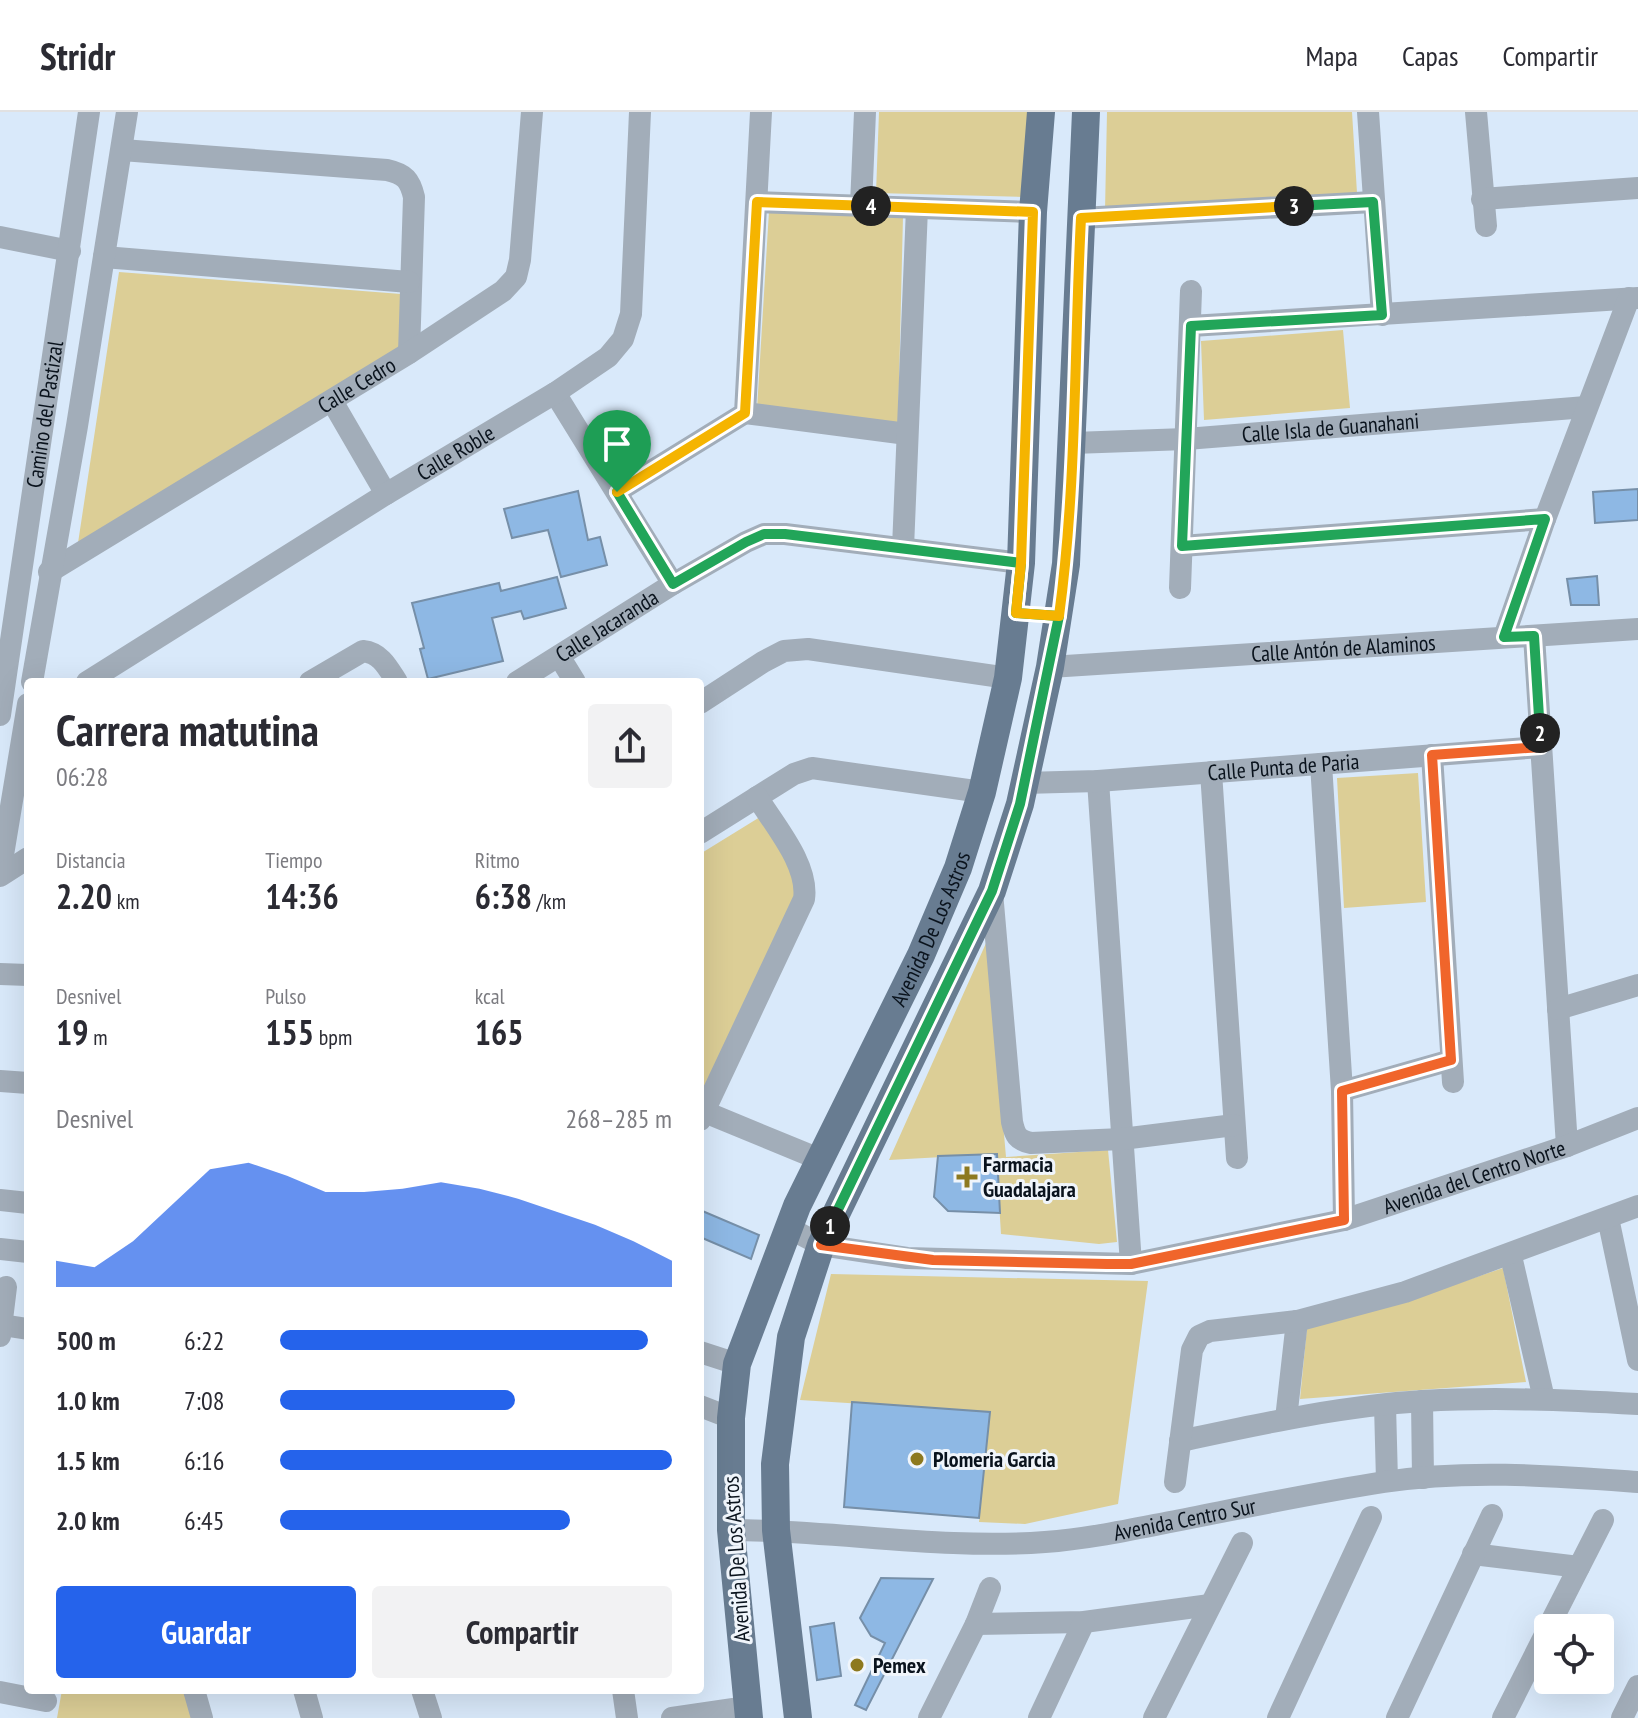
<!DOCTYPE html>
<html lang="es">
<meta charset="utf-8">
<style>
:root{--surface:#fff;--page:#f2f2f3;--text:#2b2b33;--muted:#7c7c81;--line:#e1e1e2;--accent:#2563eb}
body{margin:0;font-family:"PT Sans Narrow",sans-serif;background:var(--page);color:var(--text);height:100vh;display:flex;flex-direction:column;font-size:30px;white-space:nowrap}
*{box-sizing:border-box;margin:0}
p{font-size:26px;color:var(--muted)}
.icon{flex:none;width:44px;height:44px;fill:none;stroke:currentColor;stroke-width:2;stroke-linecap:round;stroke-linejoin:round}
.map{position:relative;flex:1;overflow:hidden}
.panel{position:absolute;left:24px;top:566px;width:680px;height:1016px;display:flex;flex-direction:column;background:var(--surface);border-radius:8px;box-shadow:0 8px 32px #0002}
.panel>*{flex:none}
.tools{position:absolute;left:1534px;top:1502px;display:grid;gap:16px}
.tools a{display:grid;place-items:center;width:80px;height:80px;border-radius:8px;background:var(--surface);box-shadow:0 8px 32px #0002;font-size:40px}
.pin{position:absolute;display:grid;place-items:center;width:68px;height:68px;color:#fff;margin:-82px -34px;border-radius:50% 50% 50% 0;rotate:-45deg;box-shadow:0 0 8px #0007}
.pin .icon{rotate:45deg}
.km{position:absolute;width:40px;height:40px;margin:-20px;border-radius:50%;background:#222;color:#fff;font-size:22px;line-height:40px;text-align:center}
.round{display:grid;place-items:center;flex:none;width:84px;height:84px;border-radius:8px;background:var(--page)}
.overview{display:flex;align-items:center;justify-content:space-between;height:136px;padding:0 32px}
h1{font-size:44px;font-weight:700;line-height:60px}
.figures{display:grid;grid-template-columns:repeat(3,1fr);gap:12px;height:136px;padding:8px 32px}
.figures div{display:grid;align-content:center}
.figures b{font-size:34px;font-weight:700}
.figures small{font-size:22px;font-weight:400}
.figures p{font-size:22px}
.chart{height:224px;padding:16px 32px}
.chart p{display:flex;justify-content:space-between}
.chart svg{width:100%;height:144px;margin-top:8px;fill:var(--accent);opacity:.7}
.primary-button{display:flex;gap:16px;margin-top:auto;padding:16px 32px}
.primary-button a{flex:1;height:92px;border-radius:8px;background:var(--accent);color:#fff;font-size:32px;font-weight:700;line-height:92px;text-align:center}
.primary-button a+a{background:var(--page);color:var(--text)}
ul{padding:0 32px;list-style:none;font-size:26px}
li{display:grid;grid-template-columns:128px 96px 1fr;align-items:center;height:60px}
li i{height:20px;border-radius:10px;background:var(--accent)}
header{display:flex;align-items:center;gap:48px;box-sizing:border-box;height:112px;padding:0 40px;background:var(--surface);border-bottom:2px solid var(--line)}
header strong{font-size:38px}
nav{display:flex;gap:44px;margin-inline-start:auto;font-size:28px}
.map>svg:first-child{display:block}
</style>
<header>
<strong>Stridr</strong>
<nav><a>Mapa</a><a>Capas</a><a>Compartir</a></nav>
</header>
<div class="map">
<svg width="1638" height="1606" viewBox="0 0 1638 1606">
<rect width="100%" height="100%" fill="#d9e9fa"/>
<!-- green -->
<path fill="#dcce96" d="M879,0H1028L1024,85L876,81Z
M1107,0H1352L1357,81L1105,99Z
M769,99L903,104L898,313L757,297Z
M119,160L401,182L399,236L78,431Z
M1343,218L1350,296L1204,308L1201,229Z
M1418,661L1426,790L1344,796L1337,666Z
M760,705L802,770L703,982L700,981V742Z
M987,829L1006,1045L1108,1038L1117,1130L1099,1132L1001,1122L996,1042L889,1048Z
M1503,1156L1526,1270L1300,1287L1307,1215L1403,1190Z
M831,1162L1148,1169L1118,1392L1025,1412L979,1410L990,1300L800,1288Z
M62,1578H185L193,1606H57Z"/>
<!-- building -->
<path fill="#8eb8e4" stroke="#768fa8" stroke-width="2" d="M1638,377V408L1595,411L1593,380Z
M578,379L588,428L600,425L607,453L561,465L548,418L512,426L504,397Z
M1597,464L1599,493H1571L1567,467Z
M557,465L566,496L524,507L521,499L492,506L503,549L428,567L420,537L424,536L412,491L499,471L501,479Z
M997,1042L1000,1101L948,1099L934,1085L938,1044Z
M700,1098L759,1123L751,1147L700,1125Z
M852,1290L990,1300L979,1406L844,1395Z
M881,1466L933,1467L866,1598L855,1593L885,1531L871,1524L860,1506Z
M834,1511L841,1564L817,1568L810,1515Z"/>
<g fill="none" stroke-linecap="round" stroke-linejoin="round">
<!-- minor -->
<g stroke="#a2adb9" stroke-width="22">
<path d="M1368,0L1382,203"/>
<path d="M1476,0L1486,114"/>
<path d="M122,38L387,58C405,62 410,68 414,85L409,241"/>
<path d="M1482,87L1638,76"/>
<path d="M757,90L1033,100"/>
<path d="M861,93L865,0"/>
<path d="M1081,106L1373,90"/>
<path d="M0,125L70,139"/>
<path d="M104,145L409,170"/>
<path d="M1191,214L1638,186"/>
<path d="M555,281L673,472"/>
<path d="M332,289L386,382"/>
<path d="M745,301L907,322"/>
<path id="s1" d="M1073,331L1186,327L1586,295"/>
<path d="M617,380L745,301L761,0"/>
<path d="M1182,434L1545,407"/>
<path d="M903,436L917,96"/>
<path id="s2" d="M49,460L409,241L503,179L516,165L520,148L532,0"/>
<path d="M1180,476L1191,179"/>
<path d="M1534,524L1567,1034"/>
<path d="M1504,525L1545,407L1629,186"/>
<path d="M559,544L575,570"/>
<path id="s3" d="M1050,555L1638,517"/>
<path d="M32,570L77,314L127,0"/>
<path id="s4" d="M87,570L386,382L555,281L608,245L623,227L631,202L640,0"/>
<path d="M310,570L363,539C381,541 388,556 397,570"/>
<path id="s5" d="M517,570L673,472L746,430L764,422H785L1021,451"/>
<path d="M700,591L763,550L784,539L808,537L1008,566"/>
<path id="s6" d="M0,603L89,0"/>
<path d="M1432,643L1453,970"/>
<path d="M1321,652L1342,979L1344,1108"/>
<path d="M1211,660L1237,1046"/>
<path d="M1098,669L1131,1152"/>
<path id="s7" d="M1024,671L1098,669L1541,635"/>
<path d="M700,721L794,662L812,656L982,680"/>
<path d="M0,761L28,592"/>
<path d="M0,764L28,746"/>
<path d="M992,780L1012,1010C1015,1023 1017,1028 1031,1031L1122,1027L1234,1013"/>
<path d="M0,862L28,863"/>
<path d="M1558,897L1638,873"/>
<path d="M0,969L28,971"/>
<path d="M1342,979L1451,948"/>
<path d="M700,998L819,1047"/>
<path d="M700,1008L804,787C809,753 775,714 757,685"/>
<path d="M0,1088L28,1091"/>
<path d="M1608,1106L1638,1248"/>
<path id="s8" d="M789,1116L821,1133L907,1146L1131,1152L1344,1108L1567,1034L1638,1006"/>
<path d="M0,1137L28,1140"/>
<path d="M1511,1144L1544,1287"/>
<path d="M2,1213L28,1217"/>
<path d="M0,1224L6,1175"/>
<path d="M700,1240L737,1252"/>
<path d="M1422,1289L1423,1366"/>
<path d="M1385,1293L1387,1369"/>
<path d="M700,1294L731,1306"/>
<path d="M1286,1307L1297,1209"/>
<path d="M1180,1329C1260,1312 1341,1294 1423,1289C1495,1285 1566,1288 1638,1292"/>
<path d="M1175,1370L1192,1238L1199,1224L1210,1219L1297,1209L1405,1180L1638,1094"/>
<path id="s9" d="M731,1418C835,1418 941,1438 1045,1430C1087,1427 1129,1418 1170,1410C1242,1396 1313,1381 1384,1370C1468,1357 1554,1364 1638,1370"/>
<path d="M1473,1442L1579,1455"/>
<path d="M976,1512L1084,1510L1210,1493"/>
<path d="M1548,1516L1603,1408"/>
<path d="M194,1578L202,1606"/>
<path d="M304,1578L312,1606"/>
<path d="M422,1578L431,1606"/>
<path d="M623,1578L627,1606"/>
<path d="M0,1580L46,1589"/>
<path d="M672,1606L747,1595"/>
<path d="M929,1606L976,1512L990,1476"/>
<path d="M1039,1606L1084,1510"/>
<path d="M1154,1606L1242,1431"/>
<path d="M1278,1606L1371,1405"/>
<path d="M1397,1606L1492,1403"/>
<path d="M1503,1606L1548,1517"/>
<path d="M1622,1606L1638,1574"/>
</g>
<!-- major -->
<g stroke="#687c91" stroke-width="28">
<path id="s10" d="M749,1606L731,1418V1306L737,1252L797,1094L921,843L958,756L982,680L1008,566L1021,451L1033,100L1041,0"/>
<path d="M798,1606L776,1418L775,1352L791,1225L821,1133L992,779L1020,692L1050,555L1066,452L1086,0"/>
</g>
</g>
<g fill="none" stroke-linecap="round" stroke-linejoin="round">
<defs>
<path id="split-1" d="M617,380L673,472L746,430L764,422H785L1021,451L1016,501L1059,504L1020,692L992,779L830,1114"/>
<path id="split-2" d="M830,1114L821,1133L933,1148L1107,1152H1131L1344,1108L1342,979L1451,948L1432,643L1541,635L1540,621"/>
<path id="split-3" d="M1294,94L1373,90L1382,203L1191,214L1182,434L1545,407L1504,525L1534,524L1540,621"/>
<path id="split-4" d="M871,94L1033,100L1021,451L1016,501L1059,504C1077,372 1074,239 1081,106L1294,94"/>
<path id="split-5" d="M617,380L745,301L757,90L871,94"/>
</defs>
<!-- split-1 casing -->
<use href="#split-1" stroke="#fff" stroke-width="16"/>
<!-- split-2 casing -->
<use href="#split-2" stroke="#fff" stroke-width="16"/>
<!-- split-3 casing -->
<use href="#split-3" stroke="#fff" stroke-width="16"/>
<!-- split-4 casing -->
<use href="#split-4" stroke="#fff" stroke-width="16"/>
<!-- split-5 casing -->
<use href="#split-5" stroke="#fff" stroke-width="16"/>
<!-- split-1 -->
<use href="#split-1" stroke="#22a559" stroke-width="10"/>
<!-- split-2 -->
<use href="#split-2" stroke="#f0652b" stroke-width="10"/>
<!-- split-3 -->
<use href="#split-3" stroke="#22a559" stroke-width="10"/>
<!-- split-4 -->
<use href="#split-4" stroke="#f5b400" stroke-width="10"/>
<!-- split-5 -->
<use href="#split-5" stroke="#f5b400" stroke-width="10"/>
</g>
<!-- markers -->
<g fill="#8d791e" stroke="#f0f5fb" stroke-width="3">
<path d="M963 1053h8v8h8v8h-8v8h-8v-8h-8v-8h8z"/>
<circle cx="917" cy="1347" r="8"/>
<circle cx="857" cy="1553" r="8"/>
</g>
<g text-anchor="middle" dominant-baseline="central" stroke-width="6" stroke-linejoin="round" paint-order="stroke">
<!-- street labels -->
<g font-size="22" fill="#0a131d" stroke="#f0f5fb">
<text stroke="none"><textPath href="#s2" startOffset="360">Calle Cedro</textPath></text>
<text stroke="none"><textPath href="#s6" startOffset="304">Camino del Pastizal</textPath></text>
<text stroke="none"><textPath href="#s1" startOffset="258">Calle Isla de Guanahani</textPath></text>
<text stroke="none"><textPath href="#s4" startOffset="434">Calle Roble</textPath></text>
<text stroke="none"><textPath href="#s5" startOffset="106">Calle Jacaranda</textPath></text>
<text stroke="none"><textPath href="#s3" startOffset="294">Calle Antón de Alaminos</textPath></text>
<text stroke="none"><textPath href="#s7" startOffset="260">Calle Punta de Paria</textPath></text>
<text stroke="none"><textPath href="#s10" startOffset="832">Avenida De Los Astros</textPath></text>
<text stroke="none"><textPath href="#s8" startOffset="702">Avenida del Centro Norte</textPath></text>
<text stroke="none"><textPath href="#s9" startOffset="456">Avenida Centro Sur</textPath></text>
<text transform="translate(736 1447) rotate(-94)">Avenida De Los Astros</text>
</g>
<!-- poi labels -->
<g font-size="22" font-weight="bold" fill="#0a131d" stroke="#f0f5fb" text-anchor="start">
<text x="983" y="1052">Farmacia<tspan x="983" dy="25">Guadalajara</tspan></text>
<text x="933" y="1347">Plomeria Garcia</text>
<text x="873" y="1553">Pemex</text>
</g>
</g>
</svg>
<div class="tools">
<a><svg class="icon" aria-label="locate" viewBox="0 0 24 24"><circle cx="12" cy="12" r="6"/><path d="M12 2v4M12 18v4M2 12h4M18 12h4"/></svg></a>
</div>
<div class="pin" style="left:617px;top:380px;background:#1e9e55"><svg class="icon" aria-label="arrive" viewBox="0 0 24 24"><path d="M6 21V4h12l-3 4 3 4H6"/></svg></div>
<b class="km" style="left:830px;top:1114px">1</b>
<b class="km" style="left:1540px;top:621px">2</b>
<b class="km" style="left:1294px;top:94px">3</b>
<b class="km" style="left:871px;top:94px">4</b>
<section class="panel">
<div class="overview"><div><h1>Carrera matutina</h1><p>06:28</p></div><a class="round"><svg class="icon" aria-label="share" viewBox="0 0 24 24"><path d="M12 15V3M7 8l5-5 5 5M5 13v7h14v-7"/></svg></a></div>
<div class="figures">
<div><p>Distancia</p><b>2.20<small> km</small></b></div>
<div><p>Tiempo</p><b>14:36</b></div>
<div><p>Ritmo</p><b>6:38<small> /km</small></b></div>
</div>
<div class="figures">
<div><p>Desnivel</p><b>19<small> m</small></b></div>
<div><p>Pulso</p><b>155<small> bpm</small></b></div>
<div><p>kcal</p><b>165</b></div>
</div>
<div class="chart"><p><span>Desnivel</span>268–285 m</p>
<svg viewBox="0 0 160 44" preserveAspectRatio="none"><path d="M0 44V36L10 38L20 30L30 19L40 8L50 6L60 10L70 15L80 15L90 14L100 12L110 14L120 17L130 21L140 25L150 30L160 36V44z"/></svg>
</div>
<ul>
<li><b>500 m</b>6:22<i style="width:94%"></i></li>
<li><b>1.0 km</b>7:08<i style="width:60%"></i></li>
<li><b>1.5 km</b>6:16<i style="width:100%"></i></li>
<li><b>2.0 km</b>6:45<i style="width:74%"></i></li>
</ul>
<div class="primary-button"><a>Guardar</a><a>Compartir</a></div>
</section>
</div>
